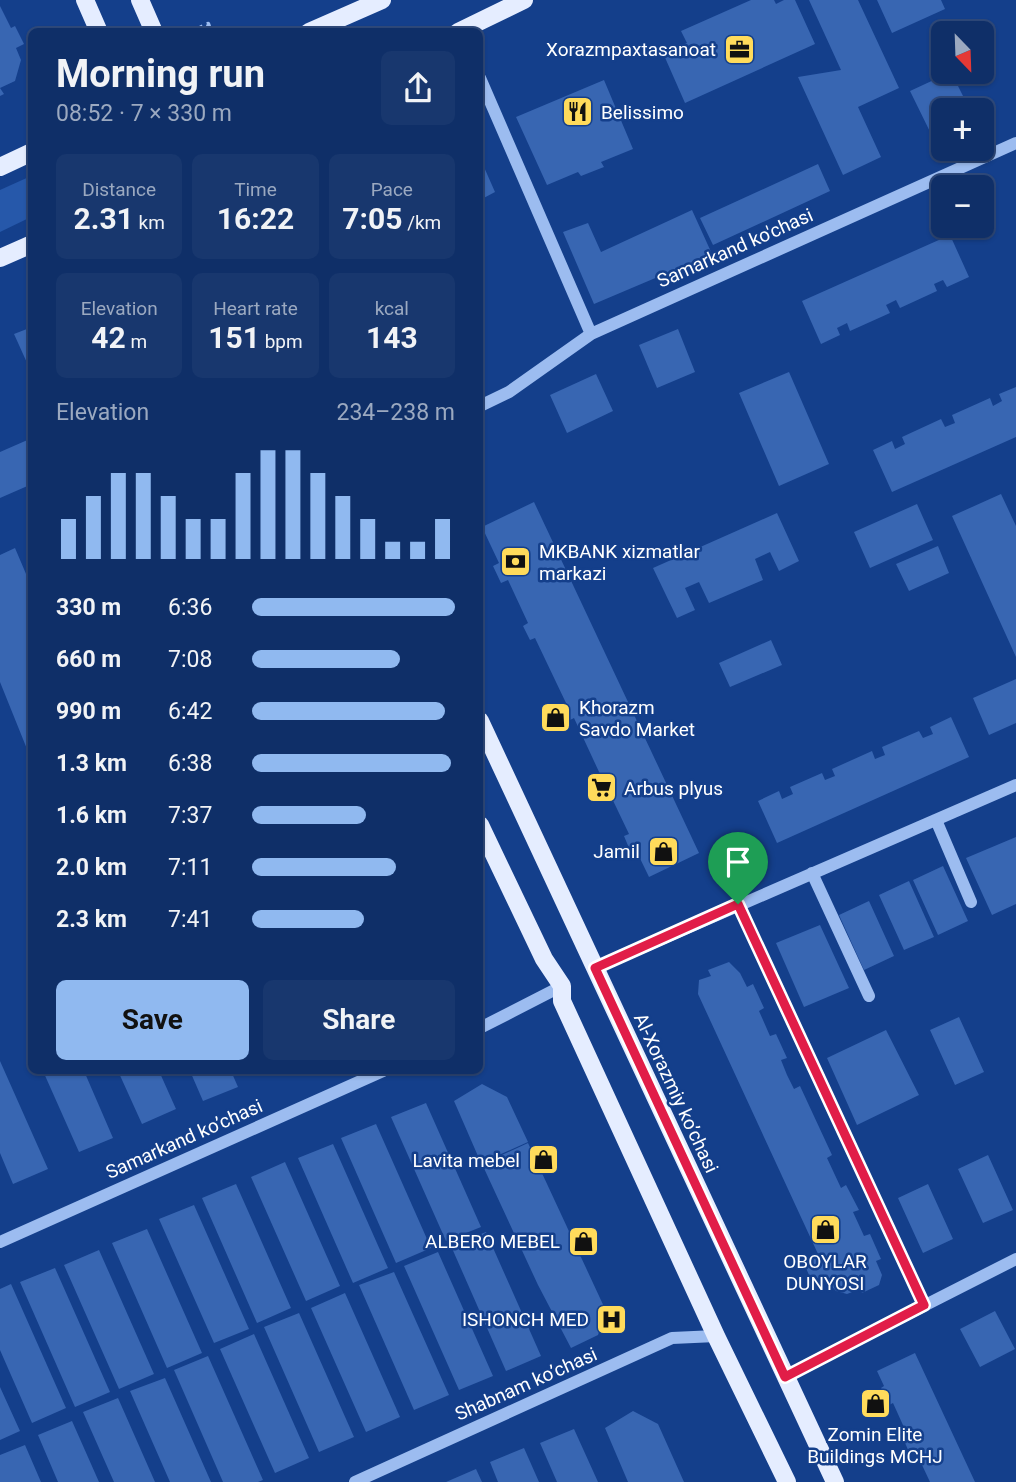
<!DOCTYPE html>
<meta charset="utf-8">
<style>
:root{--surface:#0f2f68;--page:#18376e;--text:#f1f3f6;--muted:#9ba9c0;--line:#2f4a7c;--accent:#90b9f0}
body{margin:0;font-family:Roboto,sans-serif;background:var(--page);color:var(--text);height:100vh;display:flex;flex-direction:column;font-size:26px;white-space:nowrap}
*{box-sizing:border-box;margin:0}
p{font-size:23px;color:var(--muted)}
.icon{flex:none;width:38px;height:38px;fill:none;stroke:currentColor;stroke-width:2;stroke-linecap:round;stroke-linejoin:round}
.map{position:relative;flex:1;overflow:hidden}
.side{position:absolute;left:28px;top:28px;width:455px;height:1046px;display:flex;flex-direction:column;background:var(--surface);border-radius:10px;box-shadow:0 2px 5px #0004,0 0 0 2px var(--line)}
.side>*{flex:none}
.needle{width:46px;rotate:157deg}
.controls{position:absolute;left:931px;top:21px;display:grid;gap:14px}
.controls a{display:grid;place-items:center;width:63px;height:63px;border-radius:10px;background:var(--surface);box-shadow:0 2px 5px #0004,0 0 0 2px var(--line);font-size:35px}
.pin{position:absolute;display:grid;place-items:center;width:60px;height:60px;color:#fff;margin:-72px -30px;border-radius:50% 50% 50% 0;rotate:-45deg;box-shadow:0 0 7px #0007}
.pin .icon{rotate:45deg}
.round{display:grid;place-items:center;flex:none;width:74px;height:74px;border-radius:10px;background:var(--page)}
.summary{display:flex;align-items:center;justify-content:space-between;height:119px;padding:0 28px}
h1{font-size:38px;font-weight:700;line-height:52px}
.figures{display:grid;grid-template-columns:repeat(3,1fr);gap:10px;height:119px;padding:7px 28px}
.figures div{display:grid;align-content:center;border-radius:10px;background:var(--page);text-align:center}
.figures b{font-size:30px;font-weight:700}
.figures small{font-size:19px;font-weight:400}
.figures p{font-size:19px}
.chart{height:196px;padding:14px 28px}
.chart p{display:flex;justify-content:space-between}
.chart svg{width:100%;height:126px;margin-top:7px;stroke:var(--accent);stroke-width:6}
.action{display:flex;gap:14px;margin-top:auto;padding:14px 28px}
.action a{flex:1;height:80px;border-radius:10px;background:var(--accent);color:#111;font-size:28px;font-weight:700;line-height:80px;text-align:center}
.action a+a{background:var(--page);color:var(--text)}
ul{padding:0 28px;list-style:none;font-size:23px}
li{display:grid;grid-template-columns:112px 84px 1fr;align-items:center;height:52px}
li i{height:18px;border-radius:9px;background:var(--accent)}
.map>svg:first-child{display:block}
</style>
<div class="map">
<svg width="1016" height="1482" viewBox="0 0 1016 1482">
<rect width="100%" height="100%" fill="#143f8b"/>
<!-- green -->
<path fill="#2658aa" d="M31,176V217L0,232V190Z"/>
<!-- building -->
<path fill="#3866b2" d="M751,0H774L776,4L784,0H795L815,44L685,103L663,53L687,43L681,31Z
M809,0H858L899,88L858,107L881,157L843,175L798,77L841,70Z
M877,0H941L945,9L892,33Z
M0,6L11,28L15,26L24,44L16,48L21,60L15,81L0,88L4,94L0,96Z
M951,72L970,110H943V143L937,146L910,91Z
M604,80L633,149L601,162L604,167L581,176L578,172L547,185L516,117Z
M480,158L495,192L480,200Z
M818,164L830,191L713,245L700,218Z
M692,210L712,254L594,304L563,232L588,223L601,252Z
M950,235L969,277L947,287L943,280L934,284L937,291L900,308L896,300L886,305L890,313L850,331L847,323L837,328L840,335L821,344L802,301Z
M32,327V363L28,365L14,334Z
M678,329L695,372L657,388L639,345Z
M789,372L829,464L779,486L739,393Z
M596,374L613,411L567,433L550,395Z
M1016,387V437L892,492L873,450L892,441L895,449L905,444L902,437L941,419L945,427L955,423L952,415L990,398L993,406L1002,401L999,394Z
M32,438V484L0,498V452Z
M1001,494L1016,526V657L952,516Z
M534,502L699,853L649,877L634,846L629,848L624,836L629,834L607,788L601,791L594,777L600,774L574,718L568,721L560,705L566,703L535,638L530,640L523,626L528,623L508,580L501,583L493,566L499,563L482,527Z
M917,504L933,540L870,568L854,532Z
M777,513L799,561L779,571L770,552L755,559L763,580L709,603L699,582L685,588L695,610L677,618L653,568Z
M938,546L949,573L909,591L896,564Z
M15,548L32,588L31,759L0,682V555Z
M771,640L782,665L730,687L719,663Z
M1016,679V723L989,735L973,698Z
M951,717L969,757L777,843L758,801L779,791L782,799L793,794L790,787L822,773L825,780L835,776L832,769L872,751L875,759L885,755L882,747L919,731L923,738L933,734L930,727Z
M1016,837V904L992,915L966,858Z
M943,866L968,921L938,935L913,880Z
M909,881L934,937L904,950L879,895Z
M869,901L894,956L864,970L839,915Z
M820,925L849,988L804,1007L776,943Z
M729,962L740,973L747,987L753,984L764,1008L759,1011L770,1036L776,1034L787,1058L781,1060L787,1075L794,1089L800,1086L832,1155L827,1158L841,1188L846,1185L859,1210L853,1212L864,1236L870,1234L881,1259L876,1261L882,1275L879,1285L862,1293L860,1289L847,1294L836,1291L827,1281L822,1282L820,1278L812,1282L803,1261L818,1254L698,994L699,980L711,976L708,970Z
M959,1017L984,1072L955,1085L930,1030Z
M886,1030L919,1095L857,1125L827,1058Z
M0,1061L48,1169L13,1184L0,1153Z
M43,1071H84L113,1138L79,1152Z
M118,1071H159L176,1109L142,1124Z
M190,1071H231L238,1087L203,1101Z
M482,1084L507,1097L528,1142L481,1163L454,1101Z
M426,1103L481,1227L446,1241L391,1117Z
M376,1124L431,1248L396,1263L341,1138Z
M528,1143L606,1311L598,1335L571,1348L538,1285L482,1164Z
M333,1144L388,1268L353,1283L298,1158Z
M988,1155L1013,1210L983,1223L958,1169Z
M285,1162L340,1286L306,1301L251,1177Z
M236,1184L291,1308L257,1323L202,1198Z
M928,1184L953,1239L923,1253L898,1198Z
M194,1205L249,1329L214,1343L159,1219Z
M147,1229L202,1353L167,1368L112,1243Z
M486,1232L541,1356L506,1371L451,1246Z
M99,1250L154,1374L119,1389L64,1265Z
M438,1252L493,1376L459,1390L404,1266Z
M55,1268L110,1392L75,1407L20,1282Z
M394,1272L449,1395L414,1410L359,1285Z
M11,1284L66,1408L32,1423L0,1350V1289Z
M345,1293L400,1417L366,1432L311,1308Z
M995,1311L1015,1349L980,1367L960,1329Z
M299,1313L354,1437L319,1452L264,1327Z
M254,1334L309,1458L275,1473L220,1349Z
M915,1353L975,1482H930L915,1450L909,1452L902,1436L907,1434L893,1403L889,1405L881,1388L884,1386L877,1371Z
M208,1356L263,1480L258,1482H223L174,1370Z
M165,1378L211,1482H170L130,1391Z
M0,1387L20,1431L0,1440Z
M118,1398L155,1482H114L83,1412Z
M633,1411L658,1424L684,1482H628L605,1428Z
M72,1421L99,1482H58L38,1435Z
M574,1429L598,1482H557L540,1443Z
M25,1445L41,1482H0V1455Z
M524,1448L539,1482H498L490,1462Z
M476,1469L482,1482H446Z"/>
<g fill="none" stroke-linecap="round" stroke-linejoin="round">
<!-- path -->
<path stroke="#9cbcf0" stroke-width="4.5" stroke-dasharray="3.5 5" stroke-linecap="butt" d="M192,32L208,24L211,32"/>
<!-- minor -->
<path stroke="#9cbcf0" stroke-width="12" d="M480,78L591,334
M480,406L509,392L591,334L1016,143
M936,820L971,902
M812,873L869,996
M738,904L924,1305
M595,968L1016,785
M480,1028L562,986
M0,1242L383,1071
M784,1377L1016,1259
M355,1482L672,1338L716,1336"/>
<!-- major -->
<path stroke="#e5edff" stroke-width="18" d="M85,0L99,32
M140,0L154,32
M309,32L382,0
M458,32L524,0
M0,167L32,152
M0,258L32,244
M480,721L835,1482
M480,825L544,959L562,986V1001L716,1336L787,1482"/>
</g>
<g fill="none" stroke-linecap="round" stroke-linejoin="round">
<defs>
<path id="route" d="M738,904L924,1305L785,1377L595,968Z"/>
</defs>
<!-- route casing -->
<use href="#route" stroke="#fff" stroke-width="14"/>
<!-- route -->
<use href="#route" stroke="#e11d48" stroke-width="9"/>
</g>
<!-- icons -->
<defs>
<symbol id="office-square" viewBox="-11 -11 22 22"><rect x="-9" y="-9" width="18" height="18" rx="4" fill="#ffdb5b" stroke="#143f8b"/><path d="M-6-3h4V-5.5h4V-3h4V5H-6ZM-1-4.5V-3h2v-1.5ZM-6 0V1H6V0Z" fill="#111"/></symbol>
<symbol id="restaurant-square" viewBox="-11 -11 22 22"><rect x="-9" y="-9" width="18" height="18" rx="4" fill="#ffdb5b" stroke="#143f8b"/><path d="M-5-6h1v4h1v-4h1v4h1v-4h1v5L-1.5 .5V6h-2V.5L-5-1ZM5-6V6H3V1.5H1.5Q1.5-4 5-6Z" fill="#111"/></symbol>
<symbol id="bank-square" viewBox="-11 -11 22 22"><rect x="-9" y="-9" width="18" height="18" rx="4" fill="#ffdb5b" stroke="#143f8b"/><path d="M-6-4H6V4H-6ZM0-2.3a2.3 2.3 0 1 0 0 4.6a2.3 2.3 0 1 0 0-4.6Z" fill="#111"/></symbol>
<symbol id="shop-square" viewBox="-11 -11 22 22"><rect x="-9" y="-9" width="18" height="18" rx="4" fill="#ffdb5b" stroke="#143f8b"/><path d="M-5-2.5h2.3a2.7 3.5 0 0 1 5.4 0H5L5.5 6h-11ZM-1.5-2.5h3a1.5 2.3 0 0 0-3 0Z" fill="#111"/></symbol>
<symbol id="supermarket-square" viewBox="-11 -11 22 22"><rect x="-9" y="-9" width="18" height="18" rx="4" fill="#ffdb5b" stroke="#143f8b"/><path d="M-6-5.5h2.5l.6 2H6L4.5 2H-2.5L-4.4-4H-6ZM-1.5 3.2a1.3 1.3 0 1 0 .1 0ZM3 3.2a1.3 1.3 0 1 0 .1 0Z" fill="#111"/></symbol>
<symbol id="hospital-square" viewBox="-11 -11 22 22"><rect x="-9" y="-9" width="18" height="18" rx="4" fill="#ffdb5b" stroke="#143f8b"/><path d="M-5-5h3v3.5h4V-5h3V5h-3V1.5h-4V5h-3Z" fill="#111"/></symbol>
</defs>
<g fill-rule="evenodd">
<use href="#office-square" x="722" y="32" width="35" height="35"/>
<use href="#restaurant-square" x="560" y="94" width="35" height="35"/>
<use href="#bank-square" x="498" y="544" width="35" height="35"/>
<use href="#shop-square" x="538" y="700" width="35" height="35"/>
<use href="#supermarket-square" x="584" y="770" width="35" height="35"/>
<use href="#shop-square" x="646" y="834" width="35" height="35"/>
<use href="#shop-square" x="526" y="1142" width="35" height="35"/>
<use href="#shop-square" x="808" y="1212" width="35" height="35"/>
<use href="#shop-square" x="566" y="1224" width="35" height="35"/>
<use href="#hospital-square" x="594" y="1302" width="35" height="35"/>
<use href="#shop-square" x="858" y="1386" width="35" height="35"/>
</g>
<g text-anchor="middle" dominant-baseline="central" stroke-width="5" stroke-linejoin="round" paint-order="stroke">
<!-- poi labels -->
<g font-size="19" fill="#fff" stroke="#143f8b" text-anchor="end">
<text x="716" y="49">Xorazmpaxtasanoat</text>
<text x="601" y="112" text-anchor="start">Belissimo</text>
<text x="539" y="551" text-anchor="start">MKBANK xizmatlar<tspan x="539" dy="22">markazi</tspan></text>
<text x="579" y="707" text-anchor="start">Khorazm<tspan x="579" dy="22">Savdo Market</tspan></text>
<text x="624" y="788" text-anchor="start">Arbus plyus</text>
<text x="640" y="851">Jamil</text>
<text x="520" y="1160">Lavita mebel</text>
<text x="560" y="1241">ALBERO MEBEL</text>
<text x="825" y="1261" text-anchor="middle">OBOYLAR<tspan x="825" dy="22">DUNYOSI</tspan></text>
<text x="589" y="1319">ISHONCH MED</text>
<text x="875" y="1434" text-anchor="middle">Zomin Elite<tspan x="875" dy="22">Buildings MCHJ</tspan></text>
</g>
<!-- street labels -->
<g font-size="19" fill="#fff" stroke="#143f8b">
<text transform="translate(735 248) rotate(-24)">Samarkand ko'chasi</text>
<text transform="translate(676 1093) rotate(65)">Al-Xorazmiy ko’chasi</text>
<text transform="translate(184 1139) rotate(-24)">Samarkand ko’chasi</text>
<text transform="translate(526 1384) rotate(-24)">Shabnam ko’chasi</text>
</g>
</g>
</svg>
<div class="controls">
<a><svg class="needle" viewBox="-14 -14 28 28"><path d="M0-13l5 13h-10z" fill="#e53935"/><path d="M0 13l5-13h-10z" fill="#9ba9c0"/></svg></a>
<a>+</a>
<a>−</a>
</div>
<div class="pin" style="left:738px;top:904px;background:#1e9e55"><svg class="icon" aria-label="arrive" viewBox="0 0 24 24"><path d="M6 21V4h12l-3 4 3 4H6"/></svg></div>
<section class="side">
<div class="summary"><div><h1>Morning run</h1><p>08:52 · 7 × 330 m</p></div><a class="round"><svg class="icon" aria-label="share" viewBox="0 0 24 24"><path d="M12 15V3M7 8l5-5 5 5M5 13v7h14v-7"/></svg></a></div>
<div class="figures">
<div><p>Distance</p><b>2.31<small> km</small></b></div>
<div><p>Time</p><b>16:22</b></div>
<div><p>Pace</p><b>7:05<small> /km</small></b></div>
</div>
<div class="figures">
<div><p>Elevation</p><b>42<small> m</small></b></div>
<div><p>Heart rate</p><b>151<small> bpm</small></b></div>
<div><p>kcal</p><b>143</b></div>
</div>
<div class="chart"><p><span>Elevation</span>234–238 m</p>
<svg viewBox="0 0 160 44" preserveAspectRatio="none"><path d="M5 44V30M15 44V22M25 44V14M35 44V14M45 44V22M55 44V30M65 44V30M75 44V14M85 44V6M95 44V6M105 44V14M115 44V22M125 44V30M135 44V38M145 44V38M155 44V30"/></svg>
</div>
<ul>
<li><b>330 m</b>6:36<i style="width:100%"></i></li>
<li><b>660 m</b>7:08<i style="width:73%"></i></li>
<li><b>990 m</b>6:42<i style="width:95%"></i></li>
<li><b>1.3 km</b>6:38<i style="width:98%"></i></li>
<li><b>1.6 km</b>7:37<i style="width:56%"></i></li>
<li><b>2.0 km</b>7:11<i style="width:71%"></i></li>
<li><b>2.3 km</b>7:41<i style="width:55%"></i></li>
</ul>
<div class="action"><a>Save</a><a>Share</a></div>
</section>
</div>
